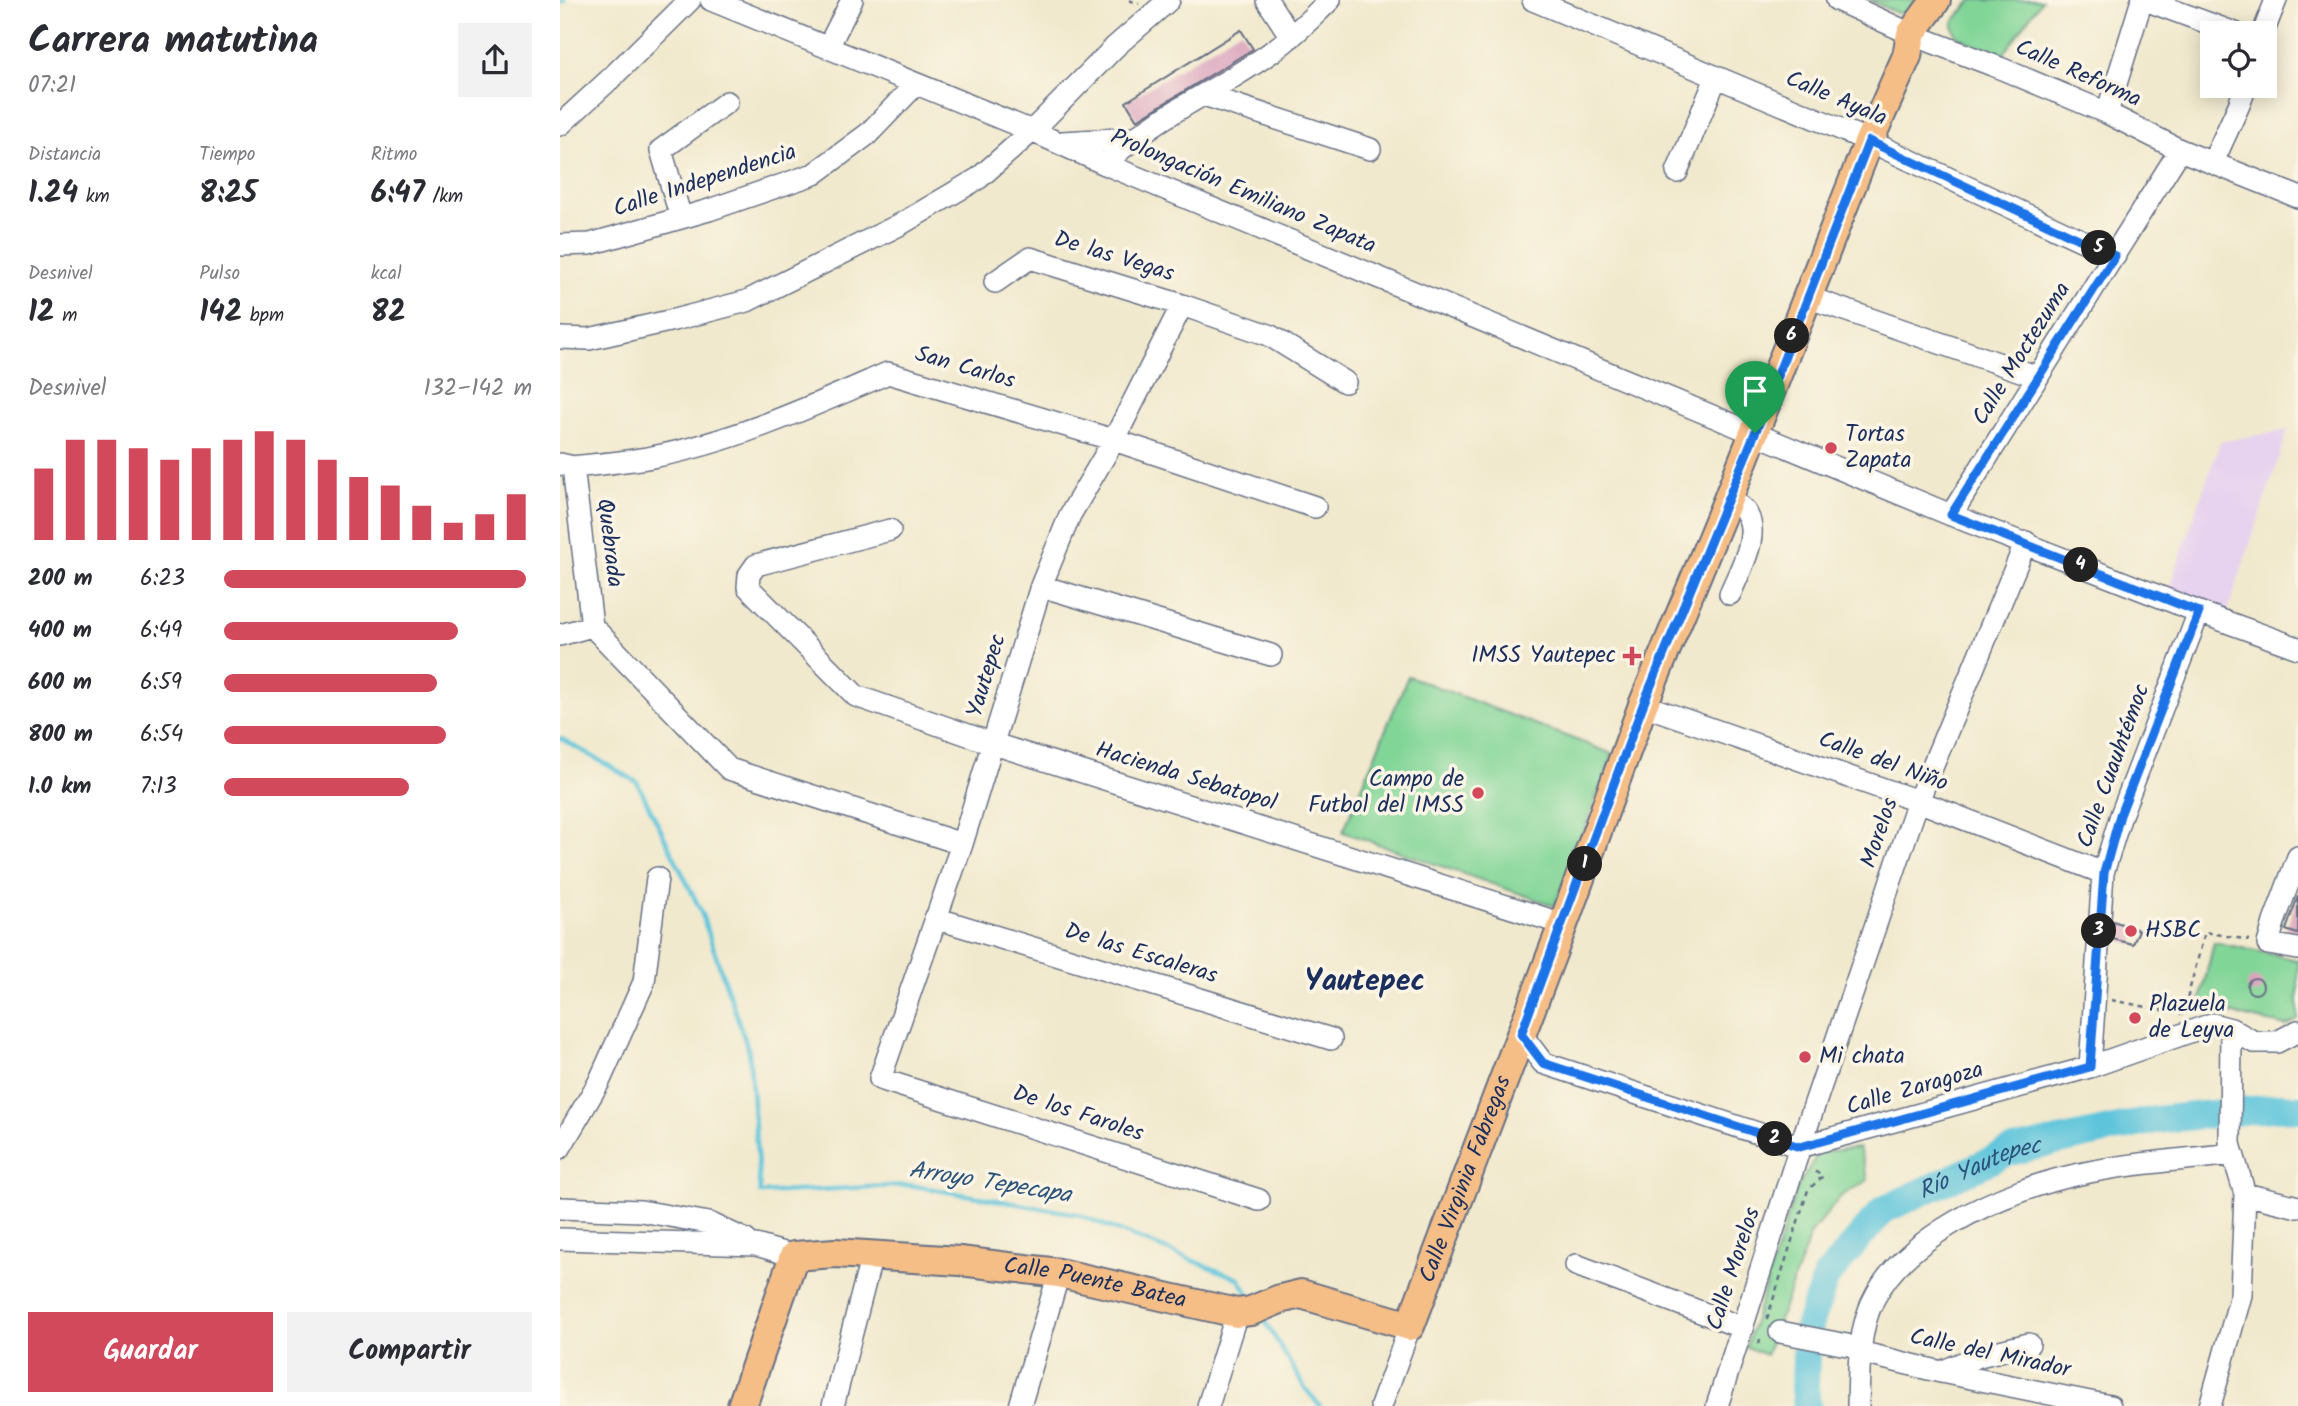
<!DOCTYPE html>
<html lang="es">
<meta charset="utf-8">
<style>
:root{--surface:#fff;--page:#f2f2f3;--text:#2b2b33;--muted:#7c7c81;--accent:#d1495b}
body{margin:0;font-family:Kalam,sans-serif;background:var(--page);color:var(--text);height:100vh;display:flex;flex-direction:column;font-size:26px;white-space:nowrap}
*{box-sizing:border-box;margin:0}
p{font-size:23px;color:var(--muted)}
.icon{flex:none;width:38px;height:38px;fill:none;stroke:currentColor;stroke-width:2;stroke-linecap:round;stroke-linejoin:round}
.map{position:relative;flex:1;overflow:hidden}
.panel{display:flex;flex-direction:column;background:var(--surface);width:560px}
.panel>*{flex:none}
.fabs{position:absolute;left:1640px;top:21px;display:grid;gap:14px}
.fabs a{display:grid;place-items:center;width:77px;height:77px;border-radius:0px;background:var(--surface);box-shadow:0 4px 18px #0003;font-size:35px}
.pin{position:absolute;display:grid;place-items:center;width:60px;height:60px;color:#fff;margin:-72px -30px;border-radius:50% 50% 50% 0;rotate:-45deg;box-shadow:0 0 7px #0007}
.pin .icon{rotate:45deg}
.km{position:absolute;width:35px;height:35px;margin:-18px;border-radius:50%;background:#222;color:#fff;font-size:19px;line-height:35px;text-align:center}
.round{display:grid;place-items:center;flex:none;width:74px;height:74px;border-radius:0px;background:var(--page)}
.headline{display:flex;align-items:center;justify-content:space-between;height:119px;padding:0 28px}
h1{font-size:38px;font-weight:800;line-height:52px}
.stats{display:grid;grid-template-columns:repeat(3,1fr);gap:10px;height:119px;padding:7px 28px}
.stats div{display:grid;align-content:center}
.stats b{font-size:30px;font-weight:800}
.stats small{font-size:19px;font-weight:400}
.stats p{font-size:19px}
.chart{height:196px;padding:14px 28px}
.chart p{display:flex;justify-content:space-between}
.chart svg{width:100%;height:126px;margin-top:7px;stroke:var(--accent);stroke-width:6}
.primary-button{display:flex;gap:14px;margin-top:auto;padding:14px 28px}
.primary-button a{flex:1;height:80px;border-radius:0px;background:var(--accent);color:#fff;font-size:28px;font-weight:800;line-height:80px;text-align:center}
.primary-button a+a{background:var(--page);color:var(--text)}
ul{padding:0 28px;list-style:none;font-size:23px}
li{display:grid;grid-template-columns:112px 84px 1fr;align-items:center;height:52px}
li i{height:18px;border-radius:9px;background:var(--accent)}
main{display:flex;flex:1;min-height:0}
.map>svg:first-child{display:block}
</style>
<main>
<section class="panel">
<div class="headline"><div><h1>Carrera matutina</h1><p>07:21</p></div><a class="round"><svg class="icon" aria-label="share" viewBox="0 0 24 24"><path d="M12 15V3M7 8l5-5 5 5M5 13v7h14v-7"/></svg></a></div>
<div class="stats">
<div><p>Distancia</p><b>1.24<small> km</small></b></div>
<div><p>Tiempo</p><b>8:25</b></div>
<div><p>Ritmo</p><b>6:47<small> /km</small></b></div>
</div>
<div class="stats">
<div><p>Desnivel</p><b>12<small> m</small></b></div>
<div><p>Pulso</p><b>142<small> bpm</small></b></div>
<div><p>kcal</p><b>82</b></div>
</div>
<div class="chart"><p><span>Desnivel</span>132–142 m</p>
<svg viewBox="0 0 160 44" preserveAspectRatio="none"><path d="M5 44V19M15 44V9M25 44V9M35 44V12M45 44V16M55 44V12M65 44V9M75 44V6M85 44V9M95 44V16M105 44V22M115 44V25M125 44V32M135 44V38M145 44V35M155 44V28"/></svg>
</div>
<ul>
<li><b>200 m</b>6:23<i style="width:98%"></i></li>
<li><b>400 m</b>6:49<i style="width:76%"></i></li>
<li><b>600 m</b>6:59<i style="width:69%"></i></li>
<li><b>800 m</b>6:54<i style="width:72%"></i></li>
<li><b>1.0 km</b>7:13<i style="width:60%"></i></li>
</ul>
<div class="primary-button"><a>Guardar</a><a>Compartir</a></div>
</section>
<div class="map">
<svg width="1738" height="1406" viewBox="0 0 1738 1406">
<rect width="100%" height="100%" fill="#fcf5e5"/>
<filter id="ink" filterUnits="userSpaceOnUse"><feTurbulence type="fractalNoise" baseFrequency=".0143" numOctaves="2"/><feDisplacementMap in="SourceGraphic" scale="14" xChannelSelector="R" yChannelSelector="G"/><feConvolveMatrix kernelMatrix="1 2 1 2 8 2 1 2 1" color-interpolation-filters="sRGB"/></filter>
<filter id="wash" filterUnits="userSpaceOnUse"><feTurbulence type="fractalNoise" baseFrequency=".00686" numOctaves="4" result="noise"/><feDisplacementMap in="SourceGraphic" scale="28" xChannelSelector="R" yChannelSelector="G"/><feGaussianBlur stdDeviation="1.57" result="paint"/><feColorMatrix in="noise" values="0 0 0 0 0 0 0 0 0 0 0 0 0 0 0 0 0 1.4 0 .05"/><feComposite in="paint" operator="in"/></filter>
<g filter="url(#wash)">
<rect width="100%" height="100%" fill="#f1e9cd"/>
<!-- built -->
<path fill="#e7d2ef" d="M1728,430L1665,619L1606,597L1660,442Z"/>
<!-- green -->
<path fill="#81d597" stroke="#4e827a" stroke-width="2" d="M1309,0H1376L1356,14L1337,13Z
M1412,0H1482L1440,59L1397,36L1393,27V22Z
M848,676L1053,754L995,906L783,832Z
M1654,942L1738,960V1020L1726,1026L1639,1006Z
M1299,1148L1308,1180L1281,1196L1251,1233L1206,1355L1186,1347L1237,1188L1259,1152Z"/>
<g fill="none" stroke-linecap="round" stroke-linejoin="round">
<!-- stream -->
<path stroke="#5dc4db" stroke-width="4.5" d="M0,3L4,0
M0,738L77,782L140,909L189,1052L200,1193L349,1185L517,1214L679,1279L692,1300
M702,1316L745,1388L760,1406"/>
<!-- river -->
<path stroke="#5dc4db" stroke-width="28" id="s1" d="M1247,1406L1245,1387L1247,1331L1266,1277L1323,1210L1449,1152L1595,1120L1722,1107L1738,1109"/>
</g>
<g id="blocks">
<!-- building -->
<path fill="#daa3bd" d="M681,30L693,49L577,120L566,102Z
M1738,896V934L1726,930Z
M1553,921L1579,930L1573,944L1552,939Z
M1687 986a8 8 0 1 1 16 0a8 8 0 1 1-16 0Z"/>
</g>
</g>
<g filter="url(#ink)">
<use href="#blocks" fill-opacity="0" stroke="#667085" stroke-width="2"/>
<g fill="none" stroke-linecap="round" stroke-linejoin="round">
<defs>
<path id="minor" d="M151,0L472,131L545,164L1391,515L1639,612L1738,648
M707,0L731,37
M973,0L1309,141L1555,256
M1277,0L1351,34L1440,68L1547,113L1620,150L1738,197
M1585,0L1675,33
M1703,33L1716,0
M268,47L292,0
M644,95L810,149
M1547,113L1582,0
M0,125L49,80L130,0
M502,142L573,138
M1653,162L1679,105L1686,86
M545,164C592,117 656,92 710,53C732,38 751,18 770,0
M1117,172L1156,78
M121,218L101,150L167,102
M0,245L30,244L149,210L254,174L308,134L356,84
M435,282L470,258L622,305L709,335L785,382
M1247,297L1478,377
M622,305L554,440L510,515L481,586L402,844L320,1079L699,1200
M0,338L29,339L118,319L187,301L341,224L419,178L472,131L556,46L609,0
M0,464L13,467C39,464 66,462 92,457C174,442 252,406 328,373L554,440L755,507
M13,467L32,626
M1168,499C1173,502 1179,505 1183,509C1204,531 1179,571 1170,594
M1391,515L1620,150
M330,530L196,565L189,575L188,587L296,696L434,744L1003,924
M481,586L711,655
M32,626L169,769L402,844
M0,635L32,626
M1083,705L1358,801L1543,873
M1738,857L1714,922L1708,944L1738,949
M375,918L771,1039
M961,1034L983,1063L1240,1147L1530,1067L1652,1024L1671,1029L1694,1042H1717L1738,1031
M1530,1067L1543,873L1561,815L1639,612
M0,1148L39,1082L84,982L97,878
M1685,1194L1738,1207
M0,1208L81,1211L149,1223L186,1240
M0,1239L196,1245L234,1256
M1016,1265L1183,1328
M1220,1332L1287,1345
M1299,1352L1381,1372L1550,1406
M1381,1372L1419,1356L1469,1344
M273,1406L312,1255
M460,1406L499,1273
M648,1406L677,1313
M821,1406L850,1326
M1157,1406L1240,1147L1358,801L1466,542
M1298,1406C1299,1376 1298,1345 1307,1316C1331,1239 1447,1189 1520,1174C1570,1163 1622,1160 1673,1154
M1650,1406L1681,1295L1685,1194L1670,1144L1671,1029"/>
<g id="major">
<path id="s2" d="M182,1406L234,1256L275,1253L400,1261L499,1273L677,1313L691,1311L720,1299L741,1294L850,1326L1007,914L1083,705L1168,499L1309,141L1347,56L1351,34L1376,0"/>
</g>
</defs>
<!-- minor casing -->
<use href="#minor" stroke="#667085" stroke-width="24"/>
<!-- major casing -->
<use href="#major" stroke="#667085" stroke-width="32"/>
<!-- path -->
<path stroke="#667085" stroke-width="2.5" stroke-dasharray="5 5" stroke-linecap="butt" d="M569,0L579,4
M1551,1000L1623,1014L1645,932L1689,940
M1207,1319L1248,1190L1263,1176L1252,1170
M1199,1344L1201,1335"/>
<!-- minor -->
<use href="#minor" stroke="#fff" stroke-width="21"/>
<!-- major -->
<use href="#major" stroke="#f6be87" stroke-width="28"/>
</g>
</g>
<g fill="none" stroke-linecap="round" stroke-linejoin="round" filter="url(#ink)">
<defs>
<path id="route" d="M1309,141L1555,256L1391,515L1639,612L1560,815L1544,873L1530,1067L1240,1147L983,1063L961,1034L1083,705L1195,433Z"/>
</defs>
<!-- route casing -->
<use href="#route" stroke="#fff" stroke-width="14"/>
<!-- route -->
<use href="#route" stroke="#1a73e8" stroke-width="9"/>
</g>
<!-- markers -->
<g fill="#d1495b" stroke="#fcf5e5" stroke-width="2.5">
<circle cx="1271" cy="448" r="7"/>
<path d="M1068.5 645.5h7v7h7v7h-7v7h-7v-7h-7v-7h7z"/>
<circle cx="918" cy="793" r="7"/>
<circle cx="1571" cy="931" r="7"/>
<circle cx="1575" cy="1018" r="7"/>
<circle cx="1245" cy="1057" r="7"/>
</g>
<g text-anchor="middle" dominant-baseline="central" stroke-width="7" stroke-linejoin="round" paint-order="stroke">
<!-- street labels -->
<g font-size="23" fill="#1b2f5e" stroke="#fcf5e5">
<text transform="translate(1518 74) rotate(24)">Calle Reforma</text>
<text transform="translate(1276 99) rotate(23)">Calle Ayala</text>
<text transform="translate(145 181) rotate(-18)">Calle Independencia</text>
<text transform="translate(683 192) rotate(23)">Prolongación Emiliano Zapata</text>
<text transform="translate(554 257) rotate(17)">De las Vegas</text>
<text transform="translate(1462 354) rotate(-58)">Calle Moctezuma</text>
<text transform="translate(405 368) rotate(16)">San Carlos</text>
<text transform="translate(49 543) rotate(83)">Quebrada</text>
<text transform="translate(427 676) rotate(-73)">Yautepec</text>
<text transform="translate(1323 762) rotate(20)">Calle del Niño</text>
<text transform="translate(1554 766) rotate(-70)">Calle Cuauhtémoc</text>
<text transform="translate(626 777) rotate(17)">Hacienda Sebatopol</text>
<text transform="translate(1320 833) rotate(-71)">Morelos</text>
<text transform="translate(581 954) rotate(17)">De las Escaleras</text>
<text transform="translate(1355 1089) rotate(-16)">Calle Zaragoza</text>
<text transform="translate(518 1114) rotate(18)">De los Faroles</text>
<text stroke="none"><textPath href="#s2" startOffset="945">Calle Virginia Fabregas</textPath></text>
<text transform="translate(1174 1269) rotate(-72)">Calle Morelos</text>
<text stroke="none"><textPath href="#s2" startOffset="462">Calle Puente Batea</textPath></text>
<text transform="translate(1430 1354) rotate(12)">Calle del Mirador</text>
</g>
<!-- poi labels -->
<g font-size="23" fill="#1b2f5e" stroke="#fcf5e5" text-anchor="start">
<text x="1285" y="435">Tortas<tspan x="1285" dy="26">Zapata</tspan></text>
<text x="1056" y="656" text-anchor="end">IMSS Yautepec</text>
<text x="904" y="780" text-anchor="end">Campo de<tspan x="904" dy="26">Futbol del IMSS</tspan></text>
<text x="1585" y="931">HSBC</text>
<text x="1589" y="1005">Plazuela<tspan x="1589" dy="26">de Leyva</tspan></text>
<text x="1259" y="1057">Mi chata</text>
</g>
<!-- water labels -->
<g font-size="24" font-style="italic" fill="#2c547d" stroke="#fcf5e5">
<text stroke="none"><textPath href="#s1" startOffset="326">Río Yautepec</textPath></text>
<text transform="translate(430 1183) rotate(9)">Arroyo Tepecapa</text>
</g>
<!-- district labels -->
<g font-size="30" font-weight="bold" fill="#1b2f5e" stroke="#fcf5e5">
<text x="805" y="982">Yautepec</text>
</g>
</g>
</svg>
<div class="fabs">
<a><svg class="icon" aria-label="locate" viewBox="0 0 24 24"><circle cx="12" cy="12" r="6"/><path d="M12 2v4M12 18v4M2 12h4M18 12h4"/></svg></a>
</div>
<div class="pin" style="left:1195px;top:433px;background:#1e9e55"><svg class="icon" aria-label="arrive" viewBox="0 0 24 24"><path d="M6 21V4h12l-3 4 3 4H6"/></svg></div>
<b class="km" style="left:1025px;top:864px">1</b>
<b class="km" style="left:1215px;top:1139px">2</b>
<b class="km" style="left:1539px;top:931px">3</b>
<b class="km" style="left:1521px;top:565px">4</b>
<b class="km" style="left:1539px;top:248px">5</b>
<b class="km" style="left:1232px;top:336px">6</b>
</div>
</main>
